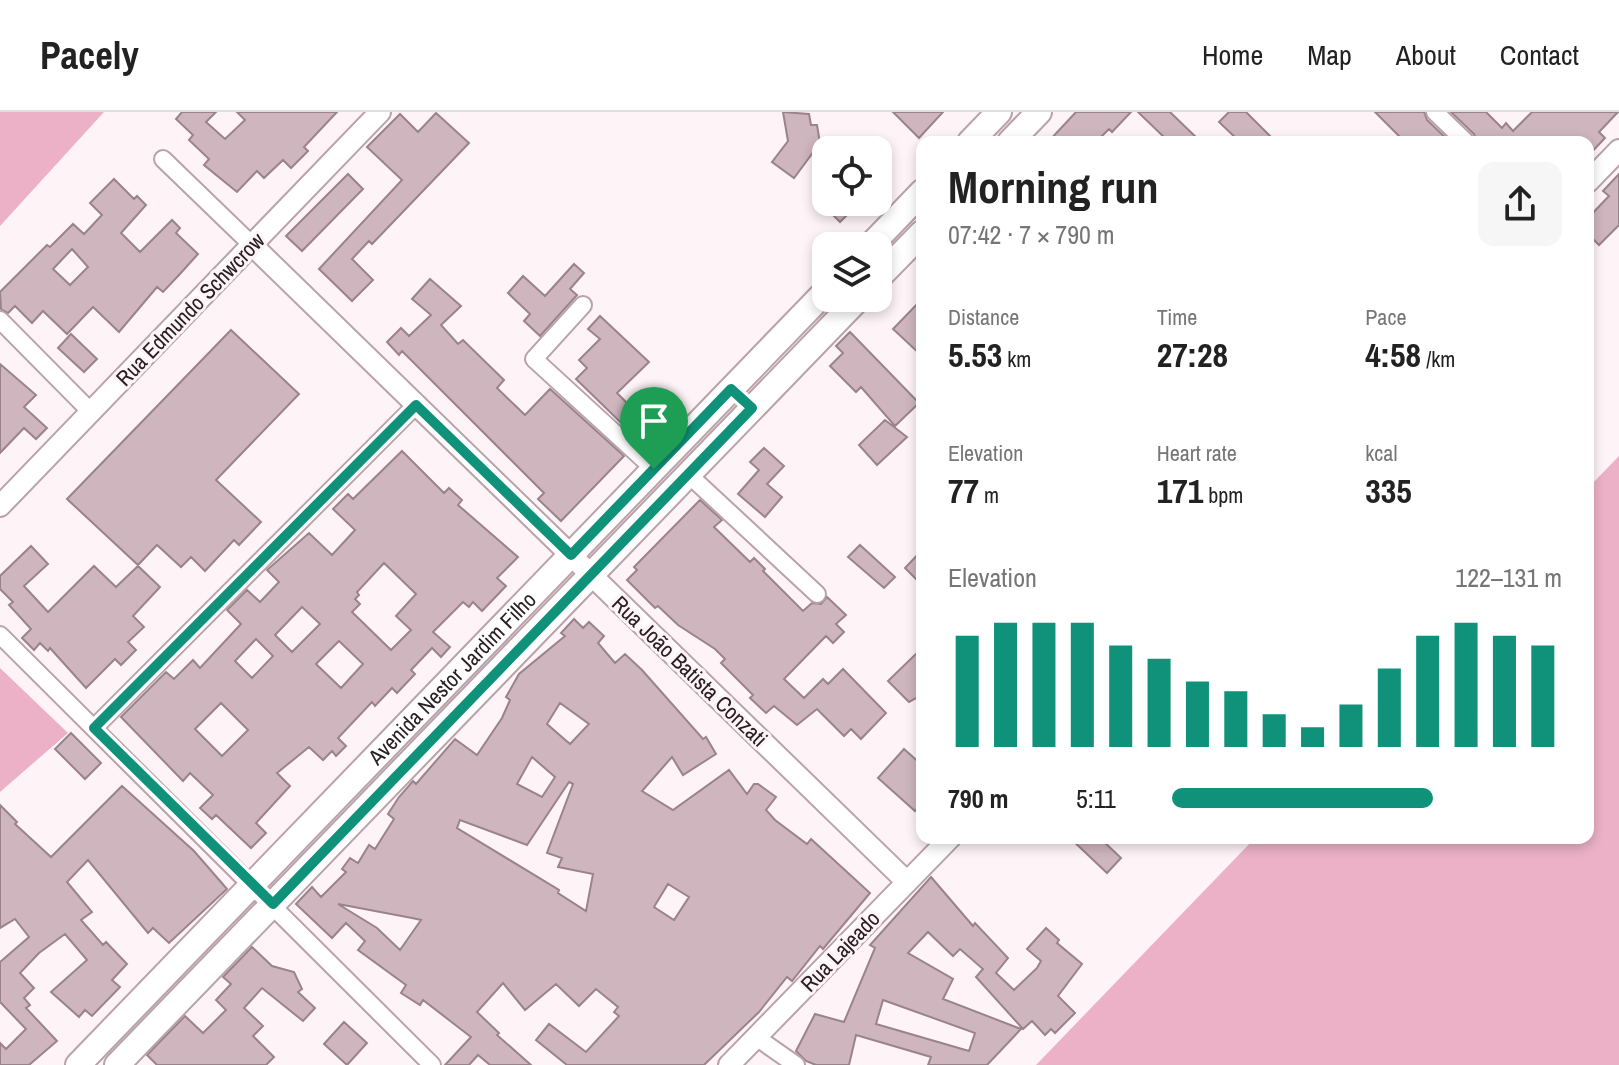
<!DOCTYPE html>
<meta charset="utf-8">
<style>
:root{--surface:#fff;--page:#f6f6f6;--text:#222;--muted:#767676;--line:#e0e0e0;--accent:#109179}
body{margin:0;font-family:"Archivo Narrow",sans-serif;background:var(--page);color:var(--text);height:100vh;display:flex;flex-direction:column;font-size:30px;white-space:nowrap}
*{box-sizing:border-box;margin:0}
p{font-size:26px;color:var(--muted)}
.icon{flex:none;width:44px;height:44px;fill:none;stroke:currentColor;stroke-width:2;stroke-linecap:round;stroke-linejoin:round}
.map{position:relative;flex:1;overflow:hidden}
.drawer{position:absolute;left:916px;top:24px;width:678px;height:708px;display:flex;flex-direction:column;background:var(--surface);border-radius:16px;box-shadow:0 4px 12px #0003}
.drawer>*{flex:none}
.controls{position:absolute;left:812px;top:24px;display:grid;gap:16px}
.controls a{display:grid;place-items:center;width:80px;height:80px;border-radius:16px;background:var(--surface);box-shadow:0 4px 12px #0003;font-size:40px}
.pin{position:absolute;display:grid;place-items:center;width:68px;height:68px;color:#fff;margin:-82px -34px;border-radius:50% 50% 50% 0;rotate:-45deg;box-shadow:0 0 8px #0007}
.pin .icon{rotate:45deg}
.round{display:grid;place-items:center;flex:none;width:84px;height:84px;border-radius:16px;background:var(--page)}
.head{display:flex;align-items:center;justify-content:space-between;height:136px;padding:0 32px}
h1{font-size:44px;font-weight:700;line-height:60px}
.stats{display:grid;grid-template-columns:repeat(3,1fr);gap:12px;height:136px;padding:8px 32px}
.stats div{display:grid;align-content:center}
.stats b{font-size:34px;font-weight:700}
.stats small{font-size:22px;font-weight:400}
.stats p{font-size:22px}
.chart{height:224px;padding:16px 32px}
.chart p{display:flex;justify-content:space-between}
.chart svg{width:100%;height:144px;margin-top:8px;stroke:var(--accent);stroke-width:6}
ul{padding:0 32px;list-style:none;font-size:26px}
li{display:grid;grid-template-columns:128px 96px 1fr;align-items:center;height:60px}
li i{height:20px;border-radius:10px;background:var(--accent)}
header{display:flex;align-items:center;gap:48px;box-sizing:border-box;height:112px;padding:0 40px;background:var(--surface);border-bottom:2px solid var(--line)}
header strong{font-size:38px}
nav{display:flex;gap:44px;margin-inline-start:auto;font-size:28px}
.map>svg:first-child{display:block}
</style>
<header>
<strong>Pacely</strong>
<nav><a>Home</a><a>Map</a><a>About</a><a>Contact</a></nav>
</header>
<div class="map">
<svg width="1619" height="953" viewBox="0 0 1619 953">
<rect width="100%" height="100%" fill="#fef3f7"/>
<!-- green -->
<path fill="#ecb1c7" d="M0,0H104L0,114Z
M1619,344V953H1036L1255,726H1588V376Z
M0,556L68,621L0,680Z"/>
<!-- building -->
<path fill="#ceb5be" stroke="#9a838b" stroke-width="2" fill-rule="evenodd" d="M182,0H216L206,10L225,27L245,8L237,0H337L304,35L308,39L291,56L283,48L264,66L257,59L237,80L204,53L209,47L189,28L193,23L176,7Z
M783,0L809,2L811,13H817L820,31L794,66L772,50L788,29Z
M893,0H943L919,26Z
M1076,0H1131L1112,20L1109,17L1096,30H1048Z
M1138,0H1170L1201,30H1169Z
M1229,0H1246L1276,30H1240L1219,10Z
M1375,0H1424L1427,8L1450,30H1393L1399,24Z
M1451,0H1486L1502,16L1506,11L1513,19L1532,0H1618L1599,20L1605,26L1588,44V30H1477L1474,22Z
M436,1L469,31L372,132L369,129L352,147L373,168L352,189L319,157L402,68L367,35L400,2L418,20Z
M348,62L363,77L302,139L286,124Z
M1619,62V113L1599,133L1588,122V106L1609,84L1603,79Z
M114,67L134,87L137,84L146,93L121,121L140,140L172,108L180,116L176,121L198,142L179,163L163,180L157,175L119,220L93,195L67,222L43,199L32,211L15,194L8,201L1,197L0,180L47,133L50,135L73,112L84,122L102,103L90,91ZM72,137L88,155L70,173L53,157Z
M837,90H860L840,110L829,99Z
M574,152L584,161L570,177L577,183L540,224L524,209L530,202L508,181L523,164L545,184Z
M430,167L461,194L441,213L458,232L463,228L504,268L497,276L525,303L550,277L624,344L561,409L538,387L544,381L402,239L399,243L387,230L401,216L409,224L431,203L412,187Z
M922,187V244L893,217Z
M600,204L649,250L617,281L636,300L650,285L672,306L645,334L576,267L587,256L579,248L600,227L588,217Z
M231,218L299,282L216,368L261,410L239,433L234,428L205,459L191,445L181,455L157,433L138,453L67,387Z
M850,220L919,291L895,314L861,275L856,280L830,254L843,241L836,234Z
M71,222L97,247L84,260L58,236Z
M0,252L36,283L24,295L47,316L36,327L24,316L0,341Z
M885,308L907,325L877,353L859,333Z
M764,336L784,354L767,372L782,385L765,405L738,382L759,358L750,350Z
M402,339L444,381L449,376L462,388L458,393L518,445L497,466L506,474L482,499L473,490L469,495L463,490L433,520L450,535L441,545L432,536L411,558L415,562L397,581L392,576L375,594L372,590L338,626L346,634L336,644L332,639L323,648L309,635L277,661L290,674L256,711L266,721L251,736L216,703L212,707L200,696L213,683L190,661L183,669L121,605L166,560L174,567L193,548L200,556L241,512L227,498L247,478L260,490L279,470L267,458L309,421L332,443L355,418L333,397L348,382L353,387ZM384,451L416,482L396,504L411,518L391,538L352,500L360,492L355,487L359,483L357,480ZM302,495L320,512L292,540L275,523ZM256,527L273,544L252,566L235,549ZM339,529L363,552L341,576L316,552ZM221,591L248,618L222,644L195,617Z
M700,388L722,408L714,415L750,450L754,446L765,457L763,459L803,499L812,491L821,492L827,485L846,503L836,512L844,520L833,531L826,524L784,567L804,586L823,567L828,572L843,557L886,601L861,627L851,617L844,624L817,597L797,613L774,594L766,601L750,586L753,583L721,551L725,547L715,537L678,513L658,494L655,496L627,468L637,458L634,455Z
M860,433L895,465L884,476L848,445Z
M31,434L48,452L24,474L48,500L94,454L116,475L138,454L160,475L133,504L144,515L128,530L136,538L121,553L115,547L86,576L50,536L48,539L40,531L34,538L22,526L31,517L9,493L13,490L0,477V464Z
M922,438V473L905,456Z
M574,507L583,516L589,510L604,524L598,531L615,551L625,542L642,558L703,627L706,625L716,642L683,663L672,645L642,679L673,698L729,658L747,682L754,672H758L776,685L766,698L775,708L807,732L811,727L870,781L823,837L820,834L792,869L787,865L759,900L704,953H567L536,928L549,912L586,940L619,904L614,900L618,895L596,877L579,894L556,872L525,898L503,871L477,900L499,921L497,923L531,953H490L478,943L469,953H445L471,925L423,888L420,893L401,881L406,873L358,838L365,829L346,811L332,826L296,792L312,775L321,785L346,760L342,757L350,746L358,751L369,733L375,737L394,707L388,702L399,685L413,669L416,672L455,627L477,643L502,606L510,588L506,585L519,562L565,524L561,521ZM560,591L589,612L570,632L547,612ZM532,645L555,665L542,685L517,672ZM569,670L573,672L547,741L562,746L558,755L593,762L586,799L558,781L559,778L457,716L460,708L527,733ZM668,772L689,785L674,808L654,795ZM338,792L412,806L421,808L400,838L377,816Z
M922,536V583L909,590L888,569Z
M71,621L101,651L85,667L55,637Z
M904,637L922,653V691L915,699L878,666Z
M122,674L194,739L227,777L169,831L153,816L148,821L88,748L67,770L92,800L81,808L103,833L106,830L127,852L112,868L120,875L92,904L85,898L79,905L51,880L87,848L65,822L39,841L20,861L34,876L24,886L30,893L26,896L57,929L29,953H0V931L6,937L26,917L0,890V850L29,825L15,807L0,816V693L17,710L15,712L51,745Z
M1070,726H1100L1121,746L1107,761Z
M931,765L973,814L975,811L1008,846L996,861L1014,878L1037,856L1041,849L1027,837L1046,816L1059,828L1057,831L1082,852L1058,884L1075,901L1055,921L1051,917L1045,923L1032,909L1023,917L976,865L983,857L960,837L953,844L928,820L908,841L953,867L943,887L1021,917L987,953H928L931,945L856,923L849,953H816L806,949L796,939L815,902L844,910L875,836L870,833ZM883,888L975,921L969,939L876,912Z
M252,835L272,854L294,860L302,877L298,880L315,896L303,909L262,876L244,896L263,914L253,924L274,945L266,953H157L147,943L185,904L203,921L226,898L216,888L231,872L223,865Z
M344,910L367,931L347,953L324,932Z"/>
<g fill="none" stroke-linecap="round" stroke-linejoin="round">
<defs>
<path id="minor" d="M1435,0L1466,30
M163,47L252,133
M583,193L534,247L654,357
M0,208L91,300
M688,362L817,482
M0,523L432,953
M94,616L416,293
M756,925L796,953"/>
<path id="tertiary" d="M1588,70L1619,38
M252,133L907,770
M0,394L380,0
M729,953L950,726"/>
<g id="secondary">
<path d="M970,30L999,0"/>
<path d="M1010,30L1039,0"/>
<path d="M870,134L922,80"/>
<path d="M878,166L922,121"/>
<path id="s1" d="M78,953L826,179"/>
<path d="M117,953L859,186"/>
</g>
</defs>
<!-- minor casing -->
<use href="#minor" stroke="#baa2aa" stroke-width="20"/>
<!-- tertiary casing -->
<use href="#tertiary" stroke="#baa2aa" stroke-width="24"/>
<!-- secondary casing -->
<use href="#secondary" stroke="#baa2aa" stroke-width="28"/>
<!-- minor -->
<use href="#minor" stroke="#fff" stroke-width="16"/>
<!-- tertiary -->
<use href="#tertiary" stroke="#fff" stroke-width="20"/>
<!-- secondary -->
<use href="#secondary" stroke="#fff" stroke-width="24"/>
</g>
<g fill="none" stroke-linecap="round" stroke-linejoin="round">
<defs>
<path id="route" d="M731,277L752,296L273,792L94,616L416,293L571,443Z"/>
</defs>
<!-- route casing -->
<use href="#route" stroke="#fff" stroke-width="16"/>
<!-- route -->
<use href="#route" stroke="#109179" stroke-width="10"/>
</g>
<g text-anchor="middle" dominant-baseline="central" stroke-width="6" stroke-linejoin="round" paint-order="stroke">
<!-- street labels -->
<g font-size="22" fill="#292023" stroke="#fef3f7">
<text transform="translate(190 197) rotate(-46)">Rua Edmundo Schwcrow</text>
<text transform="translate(690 559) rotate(44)">Rua João Batista Conzati</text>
<text stroke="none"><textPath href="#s1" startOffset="538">Avenida Nestor Jardim Filho</textPath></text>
<text transform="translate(840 839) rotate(-46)">Rua Lajeado</text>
</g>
</g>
</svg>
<div class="controls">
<a><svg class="icon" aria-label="locate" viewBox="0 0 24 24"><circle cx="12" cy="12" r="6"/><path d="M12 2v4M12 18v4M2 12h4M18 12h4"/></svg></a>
<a><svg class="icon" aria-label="layers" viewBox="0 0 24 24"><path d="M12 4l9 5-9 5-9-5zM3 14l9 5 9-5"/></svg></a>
</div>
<div class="pin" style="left:654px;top:357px;background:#1e9e55"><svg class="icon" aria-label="arrive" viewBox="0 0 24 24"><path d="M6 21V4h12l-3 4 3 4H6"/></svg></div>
<section class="drawer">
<div class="head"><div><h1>Morning run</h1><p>07:42 · 7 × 790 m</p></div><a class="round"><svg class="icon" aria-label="share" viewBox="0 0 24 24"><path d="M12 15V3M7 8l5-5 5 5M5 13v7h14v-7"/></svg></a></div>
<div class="stats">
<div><p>Distance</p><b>5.53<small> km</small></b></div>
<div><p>Time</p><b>27:28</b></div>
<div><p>Pace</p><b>4:58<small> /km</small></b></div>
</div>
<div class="stats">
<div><p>Elevation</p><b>77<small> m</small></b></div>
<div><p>Heart rate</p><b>171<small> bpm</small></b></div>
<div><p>kcal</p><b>335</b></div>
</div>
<div class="chart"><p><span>Elevation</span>122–131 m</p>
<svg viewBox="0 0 160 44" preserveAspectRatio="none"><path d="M5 44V10M15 44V6M25 44V6M35 44V6M45 44V13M55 44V17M65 44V24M75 44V27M85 44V34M95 44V38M105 44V31M115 44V20M125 44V10M135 44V6M145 44V10M155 44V13"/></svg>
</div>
<ul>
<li><b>790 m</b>5:11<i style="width:67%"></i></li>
</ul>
</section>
</div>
